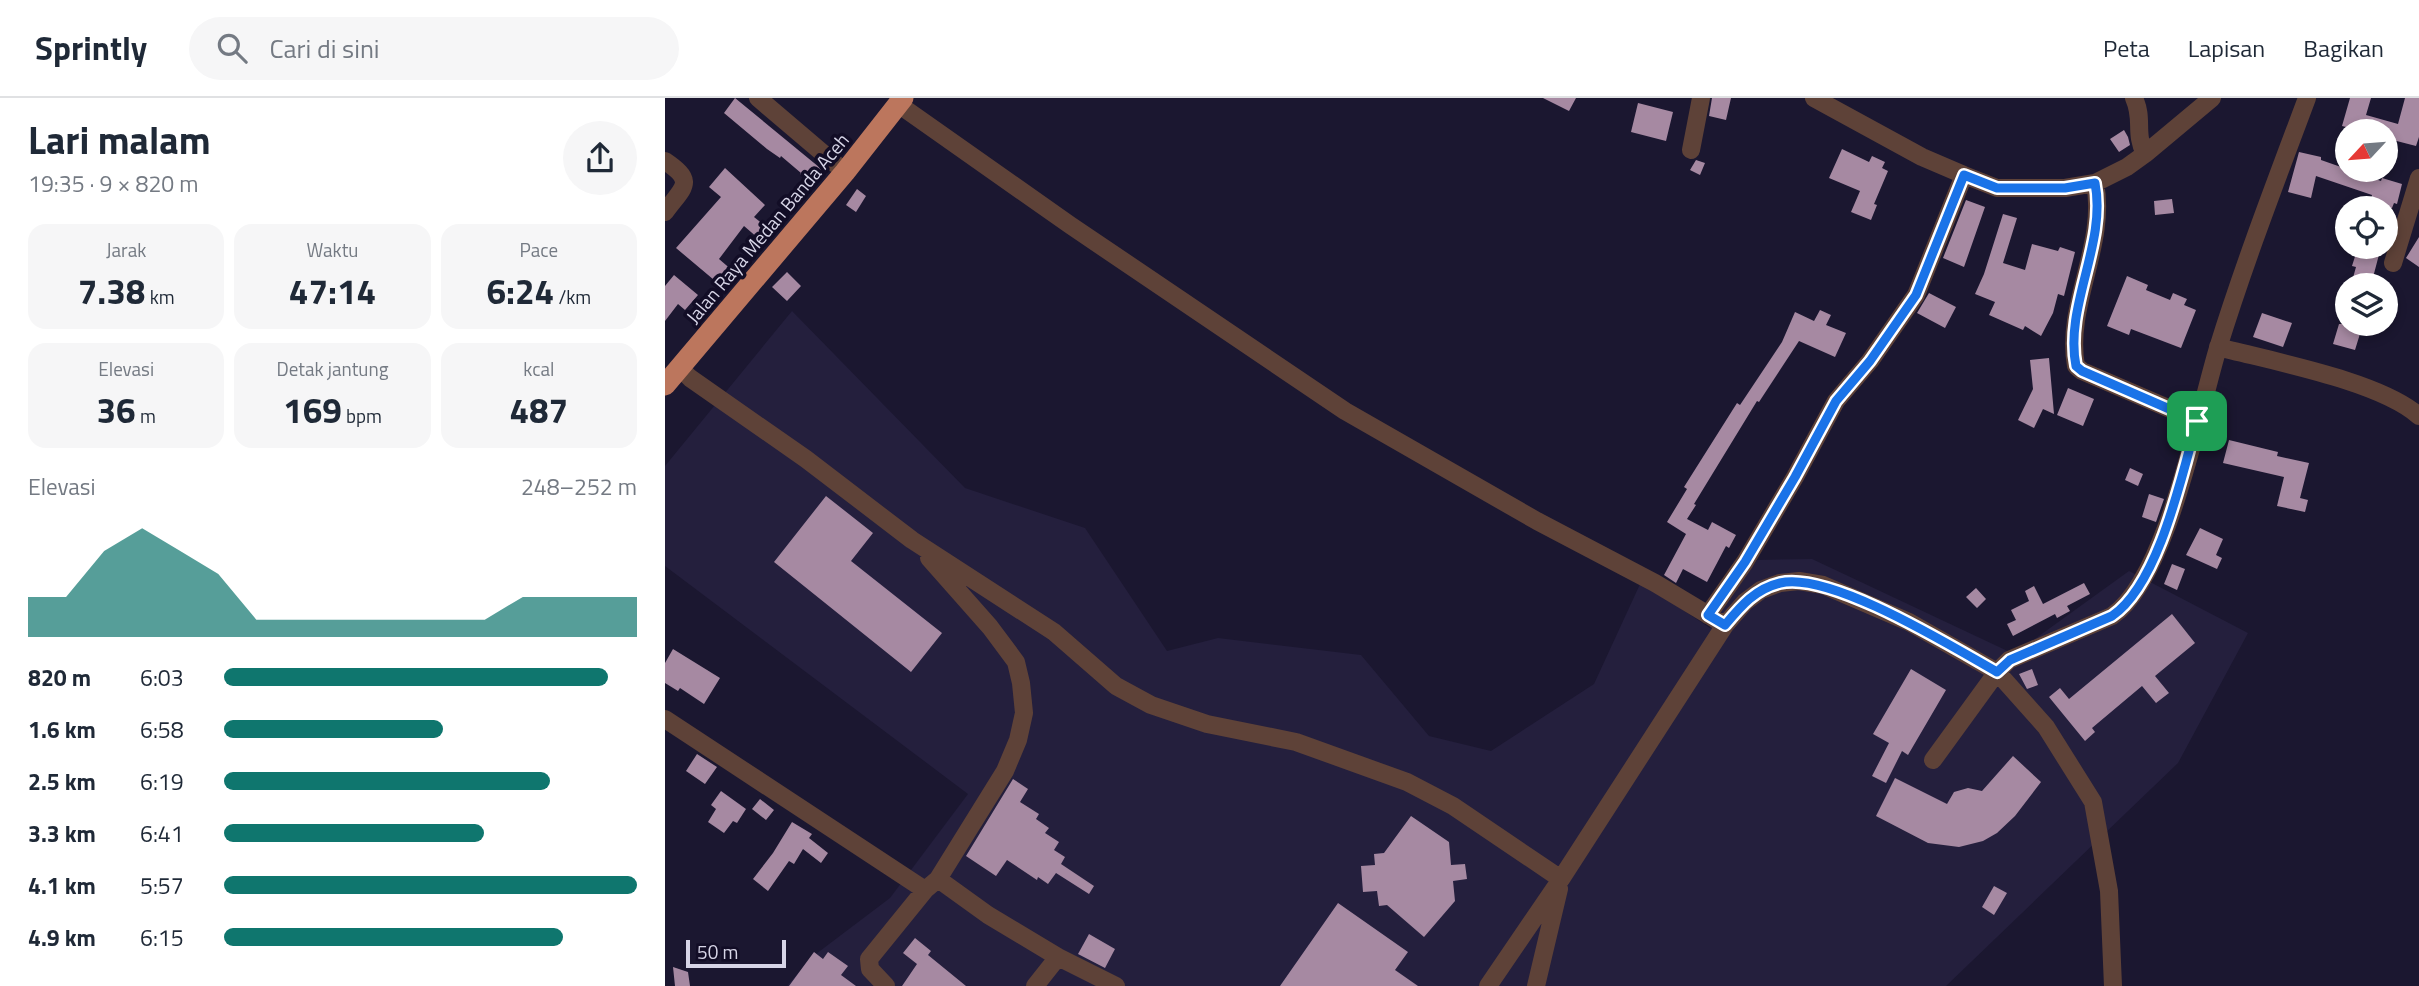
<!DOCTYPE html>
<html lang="id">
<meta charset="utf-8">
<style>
:root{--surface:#fff;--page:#f6f6f7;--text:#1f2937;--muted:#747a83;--line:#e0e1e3;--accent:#0f766e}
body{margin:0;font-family:"Titillium Web",sans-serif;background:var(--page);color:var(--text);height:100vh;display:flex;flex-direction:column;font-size:26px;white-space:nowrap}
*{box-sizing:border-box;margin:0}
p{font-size:23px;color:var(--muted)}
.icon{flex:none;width:38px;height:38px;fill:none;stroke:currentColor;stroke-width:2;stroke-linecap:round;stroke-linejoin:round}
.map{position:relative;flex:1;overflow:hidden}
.details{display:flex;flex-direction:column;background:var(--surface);width:665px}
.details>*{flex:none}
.needle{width:46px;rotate:244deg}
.controls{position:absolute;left:1670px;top:21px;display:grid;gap:14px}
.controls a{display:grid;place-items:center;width:63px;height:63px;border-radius:50%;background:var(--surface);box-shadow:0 4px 10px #0003;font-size:35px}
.scale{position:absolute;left:21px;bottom:18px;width:100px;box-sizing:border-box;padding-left:7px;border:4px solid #d7d5e7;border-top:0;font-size:19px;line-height:24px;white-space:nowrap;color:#d7d5e7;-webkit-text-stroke:5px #120d26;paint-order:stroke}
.pin{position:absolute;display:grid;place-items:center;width:60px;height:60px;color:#fff;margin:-30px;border-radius:14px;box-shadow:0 4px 10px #0006}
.round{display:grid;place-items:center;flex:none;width:74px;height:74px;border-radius:37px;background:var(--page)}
.headline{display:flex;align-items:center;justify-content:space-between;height:119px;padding:0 28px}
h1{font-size:38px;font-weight:700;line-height:52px}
.stats{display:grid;grid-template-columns:repeat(3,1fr);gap:10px;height:119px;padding:7px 28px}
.stats div{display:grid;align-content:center;border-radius:18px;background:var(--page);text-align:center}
.stats b{font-size:35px;font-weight:700}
.stats small{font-size:19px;font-weight:400}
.stats p{font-size:19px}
.chart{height:196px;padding:14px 28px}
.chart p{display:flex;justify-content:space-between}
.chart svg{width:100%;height:126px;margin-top:7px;fill:var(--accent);opacity:.7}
ul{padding:0 28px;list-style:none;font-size:23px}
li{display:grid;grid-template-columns:112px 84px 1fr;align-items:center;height:52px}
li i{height:18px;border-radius:9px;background:var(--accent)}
header{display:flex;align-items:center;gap:42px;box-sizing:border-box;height:98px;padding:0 35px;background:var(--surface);border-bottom:2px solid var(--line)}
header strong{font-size:33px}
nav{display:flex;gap:38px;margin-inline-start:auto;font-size:24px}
.search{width:490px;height:63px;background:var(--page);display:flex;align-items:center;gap:18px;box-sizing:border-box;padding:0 24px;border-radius:38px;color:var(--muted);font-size:26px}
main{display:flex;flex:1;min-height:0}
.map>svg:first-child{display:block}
</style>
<header>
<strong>Sprintly</strong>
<div class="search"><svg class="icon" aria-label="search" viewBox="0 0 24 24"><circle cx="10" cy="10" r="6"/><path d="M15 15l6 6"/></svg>Cari di sini</div>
<nav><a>Peta</a><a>Lapisan</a><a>Bagikan</a></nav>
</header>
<main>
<section class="details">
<div class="headline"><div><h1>Lari malam</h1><p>19:35 · 9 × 820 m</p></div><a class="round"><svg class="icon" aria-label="share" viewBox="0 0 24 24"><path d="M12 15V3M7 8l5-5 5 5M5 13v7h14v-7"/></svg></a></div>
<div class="stats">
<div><p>Jarak</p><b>7.38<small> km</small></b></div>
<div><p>Waktu</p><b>47:14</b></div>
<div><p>Pace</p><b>6:24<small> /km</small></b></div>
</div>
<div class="stats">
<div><p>Elevasi</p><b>36<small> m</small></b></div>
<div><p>Detak jantung</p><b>169<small> bpm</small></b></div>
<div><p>kcal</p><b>487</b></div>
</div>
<div class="chart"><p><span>Elevasi</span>248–252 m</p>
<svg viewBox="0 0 160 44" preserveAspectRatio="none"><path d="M0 44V30L10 30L20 14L30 6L40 14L50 22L60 38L70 38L80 38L90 38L100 38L110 38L120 38L130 30L140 30L150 30L160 30V44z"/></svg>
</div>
<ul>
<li><b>820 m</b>6:03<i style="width:93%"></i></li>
<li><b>1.6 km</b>6:58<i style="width:53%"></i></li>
<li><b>2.5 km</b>6:19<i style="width:79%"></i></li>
<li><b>3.3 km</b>6:41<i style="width:63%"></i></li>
<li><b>4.1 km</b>5:57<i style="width:100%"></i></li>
<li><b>4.9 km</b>6:15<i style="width:82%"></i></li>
</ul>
</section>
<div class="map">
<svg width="1754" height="888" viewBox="0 0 1754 888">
<rect width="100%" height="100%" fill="#1b1730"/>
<!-- built -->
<path fill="#241f3d" d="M127,213L300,390L420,430L502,553L553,540L696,557L764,638L826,653L929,586L976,484L1045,530L1092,462L1147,461L1349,556L1464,473L1583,535L1513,665L1281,888H122L147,859L225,800L303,696L0,468V368Z"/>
<!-- building -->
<path fill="#a689a2" d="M70,0L160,74L149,88L135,76L136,75L116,58L115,60L102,51L59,15Z
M878,0H911L904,13Z
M1047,0H1066L1061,22L1044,18Z
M1685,0H1706L1701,17L1733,26L1740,0H1754V39L1751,48L1720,40V33H1697L1677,28Z
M973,5L1008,14L1001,43L966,34Z
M1459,32L1463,39L1465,47L1454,54L1445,41Z
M1177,51L1204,64L1207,58L1220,64L1217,70L1223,73L1209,106L1212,107L1206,122L1186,114L1195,93L1164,80Z
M1634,54L1656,59V62L1716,83L1717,80L1737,86L1732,106L1729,105L1727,110H1704L1707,97L1651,78L1646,100L1623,94Z
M1031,62L1040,65L1035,77L1025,72Z
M60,70L100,107L89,119L109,135L100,146L79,128L54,161L68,173L55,187L11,150L56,99L44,89Z
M192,91L201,98L191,114L181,107Z
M1507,101L1509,115L1490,117L1489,103Z
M1301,102L1320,109L1299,169L1278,160Z
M1338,116L1352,120L1338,165L1360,172L1367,146L1393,153L1395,149L1410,154L1399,198L1393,196L1388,215L1376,238L1360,228L1358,232L1324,217L1330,204L1310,196L1319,176Z
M1754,139V169L1741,160Z
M1693,149H1716L1706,187H1686L1691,169L1687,168Z
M122,174L136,188L122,203L107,189Z
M9,177L33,197L20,212L13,206L0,223V188Z
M1462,178L1483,187L1481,192L1505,202L1508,195L1522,201L1519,207L1531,212L1516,250L1466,231L1464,237L1442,228Z
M1264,195L1291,209L1280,230L1252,215Z
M1155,212L1166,217L1161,227L1181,235L1170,259L1134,243L1094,304L1092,303L1029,406L1031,407L1022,421L1043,432L1047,424L1071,437L1064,450L1061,448L1042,484L1018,471L1011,485L999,477L1021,436L1002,424L1022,391L1019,389L1072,305L1075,307L1117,244L1130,214L1149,223Z
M1597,215L1627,225L1618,249L1588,239Z
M1674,226H1698L1690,252L1668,246Z
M1384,260L1389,316L1378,311L1369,330L1353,322L1368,291L1365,262Z
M1403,290L1429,301L1418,328L1392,317Z
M1564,342L1613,354L1612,358L1644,365L1635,400L1643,402L1640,414L1612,408L1619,379L1558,365Z
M1465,370L1478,376L1473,388L1460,382Z
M1484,396L1499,401L1491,424L1477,419Z
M161,398L208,435L186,463L277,535L246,574L109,464Z
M1535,430L1558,441L1551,457L1557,460L1552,471L1521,457Z
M1507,466L1520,471L1512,492L1499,486Z
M1419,485L1425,496L1402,508L1405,513L1392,520L1390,516L1348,538L1342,526L1351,522L1346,512L1364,503L1360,493L1369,488L1378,506Z
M1311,490L1321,501L1312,510L1301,499Z
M1507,516L1530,545L1490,578L1504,595L1491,605L1477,588L1427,630L1430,634L1420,643L1384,599L1395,590L1404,601Z
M8,551L55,580L39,606L15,590L13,593L0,585V565Z
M1246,571L1281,592L1243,657L1237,653L1221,685L1207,678L1224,645L1208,636Z
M1367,571L1373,587L1362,591L1354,576Z
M32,656L52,669L40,686L21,673Z
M1348,658L1376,684L1350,718L1332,735L1318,743L1294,749L1263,745L1211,718L1230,680L1282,706L1289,694L1303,690L1317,693Z
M348,681L363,691L355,704L374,716L371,721L384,730L380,735L394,744L389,752L400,759L396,766L429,788L424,796L391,775L383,786L373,779L372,782L342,762L331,778L301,758Z
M56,693L81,711L72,725L68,723L59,735L43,724L51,711L46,707Z
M95,701L109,712L101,722L87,711Z
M746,718L784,744L786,767L800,766L802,781L788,783L790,803L759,839L722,807L714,808L712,793L698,794L696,768L710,767L709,756L719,755Z
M127,724L147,736L144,740L163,755L156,765L138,751L129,766L124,763L103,793L88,781L108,755Z
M1329,788L1342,795L1329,817L1317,809Z
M673,805L743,854L730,872L753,888H615Z
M424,836L450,851L440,870L413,856Z
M250,840L266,853L263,857L301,888H237L252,866L238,855Z
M149,854L158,861L163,854L183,868L176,877L191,888H124Z
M8,869L23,874L25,888H10Z"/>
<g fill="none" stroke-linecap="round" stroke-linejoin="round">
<!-- minor -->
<path stroke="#5e4238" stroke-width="18" d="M93,0L180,74
M1149,0L1257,59L1299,77L1332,90H1400L1430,85L1462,69L1480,56L1547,0
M1469,0C1479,22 1469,34 1480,56
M233,6L405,127L680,313L872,423L990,485L1060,527
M1026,52L1036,0
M0,63C31,84 19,88 0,114
M1430,85C1442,147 1400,207 1411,268L1417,273L1533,323
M1728,165L1754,80
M1553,249C1606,263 1715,283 1754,318
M15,270L25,280L141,361L247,442L389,534L451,588L486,607L542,626L631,644L742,684L788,708L896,781
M1043,517L1080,464L1130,379L1171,303L1205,263L1251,197L1299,77
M0,621L260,792
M1268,662L1332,574L1344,562L1447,518C1502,481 1533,316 1553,250C1579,166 1611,83 1642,0
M273,781L323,817L393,859L370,888
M393,859L451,888
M221,888L205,871L204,861L260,792L273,781L340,673L353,642L359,615L356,585L351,564L325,529L264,460
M823,888L896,781L1060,527L1080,504L1096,492L1115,485L1134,483L1158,487L1244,524L1332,574L1381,629L1428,704L1444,793L1448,888
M871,888L894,791"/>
<!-- highway -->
<path stroke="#bc765d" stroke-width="21" d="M0,287L180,74L238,0"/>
</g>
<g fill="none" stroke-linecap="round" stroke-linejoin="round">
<defs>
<path id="route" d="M1299,77L1332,90H1400L1430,85C1442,146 1399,208 1411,268L1417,273L1532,323C1517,377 1494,486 1447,518L1345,562L1332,574C1286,548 1165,473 1115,485C1090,491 1076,508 1060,527L1043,517L1080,464L1130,379L1171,303L1205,263L1251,197Z"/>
</defs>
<!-- route casing -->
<use href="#route" stroke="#fff" stroke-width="14"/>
<!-- route -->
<use href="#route" stroke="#1a73e8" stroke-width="9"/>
</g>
<g text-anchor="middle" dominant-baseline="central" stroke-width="7" stroke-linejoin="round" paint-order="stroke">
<!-- street labels -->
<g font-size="19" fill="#d7d5e7" stroke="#120d26">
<text transform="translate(102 130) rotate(-50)">Jalan Raya Medan Banda Aceh</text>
</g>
</g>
</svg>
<div class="controls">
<a><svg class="needle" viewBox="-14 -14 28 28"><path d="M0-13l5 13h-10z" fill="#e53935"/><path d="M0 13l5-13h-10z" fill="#747a83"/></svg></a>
<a><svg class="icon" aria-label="locate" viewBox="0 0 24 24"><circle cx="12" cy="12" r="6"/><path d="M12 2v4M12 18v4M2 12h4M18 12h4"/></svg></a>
<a><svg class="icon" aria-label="layers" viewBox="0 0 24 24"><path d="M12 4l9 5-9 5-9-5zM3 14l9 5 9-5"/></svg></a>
</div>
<div class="scale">50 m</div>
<div class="pin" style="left:1532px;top:323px;background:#1e9e55"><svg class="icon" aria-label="arrive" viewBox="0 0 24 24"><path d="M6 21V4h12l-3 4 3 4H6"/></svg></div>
</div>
</main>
